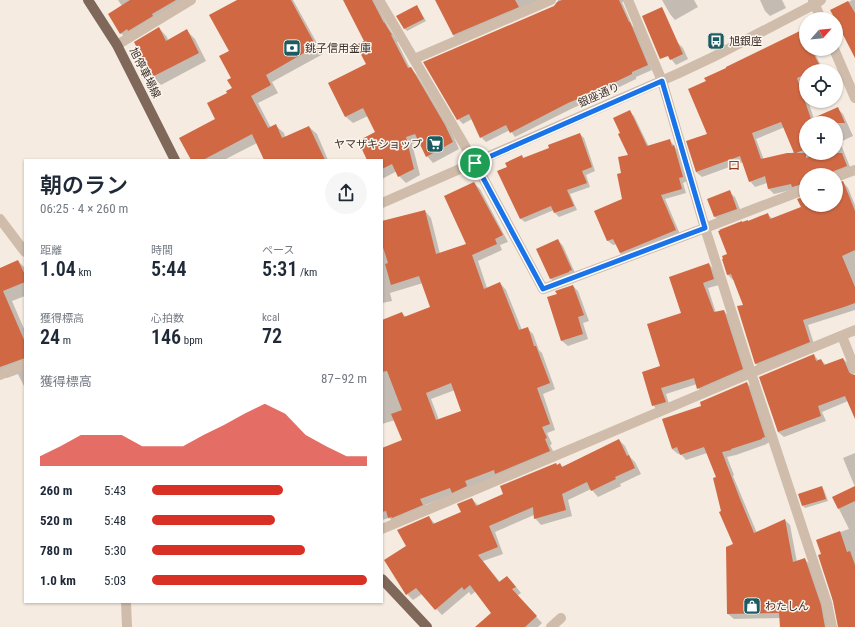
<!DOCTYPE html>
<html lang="ja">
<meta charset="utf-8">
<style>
:root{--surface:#fff;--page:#f6f6f7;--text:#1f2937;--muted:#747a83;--accent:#d93025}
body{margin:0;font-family:"Roboto Condensed","Noto Sans JP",sans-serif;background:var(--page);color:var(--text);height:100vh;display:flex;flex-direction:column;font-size:15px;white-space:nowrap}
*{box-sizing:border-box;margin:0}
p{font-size:13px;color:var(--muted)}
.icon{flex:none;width:22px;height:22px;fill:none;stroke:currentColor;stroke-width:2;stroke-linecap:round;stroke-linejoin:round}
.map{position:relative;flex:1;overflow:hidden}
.sheet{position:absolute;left:24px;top:159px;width:359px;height:444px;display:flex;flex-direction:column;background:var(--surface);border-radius:0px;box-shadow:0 1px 3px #0004}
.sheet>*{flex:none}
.needle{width:26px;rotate:63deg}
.fabs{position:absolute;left:799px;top:12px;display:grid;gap:8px}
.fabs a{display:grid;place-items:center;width:44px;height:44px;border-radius:50%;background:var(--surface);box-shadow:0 1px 3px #0004;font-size:20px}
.pin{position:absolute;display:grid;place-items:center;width:34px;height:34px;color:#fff;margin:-17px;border:2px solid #fff;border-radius:50%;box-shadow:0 1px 4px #0007}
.round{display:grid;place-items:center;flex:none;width:42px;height:42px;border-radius:21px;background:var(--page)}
.headline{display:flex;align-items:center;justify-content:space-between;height:68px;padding:0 16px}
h1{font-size:22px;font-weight:600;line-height:30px}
.stats{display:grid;grid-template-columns:repeat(3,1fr);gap:6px;height:68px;padding:4px 16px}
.stats div{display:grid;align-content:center}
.stats b{font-size:20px;font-weight:600}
.stats small{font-size:11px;font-weight:400}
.stats p{font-size:11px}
.chart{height:112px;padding:8px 16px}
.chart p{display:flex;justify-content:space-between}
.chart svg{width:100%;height:72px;margin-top:4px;fill:var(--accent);opacity:.7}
ul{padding:0 16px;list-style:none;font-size:13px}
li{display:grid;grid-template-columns:64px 48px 1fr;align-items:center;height:30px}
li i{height:10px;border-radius:5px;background:var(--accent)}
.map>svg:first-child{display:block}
</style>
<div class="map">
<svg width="855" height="627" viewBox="0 0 855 627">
<rect width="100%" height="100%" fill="#f5ebe0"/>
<!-- shadow -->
<path fill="#0003" fill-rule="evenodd" d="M118,0H183L126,39L121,33L122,6Z
M238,0H293L323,54L272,82L278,93L258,103L271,128L276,126L284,133L285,137L309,127L317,134L328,160H265L257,143L224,160H192L216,119L229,93L233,89L230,51Z
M344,0H374L389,28L398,42H397L410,68L417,75L452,133L459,149L433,163L427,156L420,141L412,144L420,175L406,183L399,176L397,171L382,179V160H368L377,133L368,116L353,123L346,117L329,83L367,65L366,41Z
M441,0H550L458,39L453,35Z
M558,0H623V2H622L632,25L635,28L652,70L636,77V79L611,91V92L573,108L515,137L510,130L486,142L481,137L472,119L463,124L458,119L557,4Z
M662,0H694L698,7L675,20L670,14Z
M760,0H782L786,8L770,16L765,11Z
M852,0H855V48L849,44L832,11Z
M417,7L419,9L426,21L407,31L404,28Z
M159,28L167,37L168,40L187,31L195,39L206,61L161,85L153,77L135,43Z
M806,30V49H818L820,54L816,56L824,71H806V81L802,83L806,95V101H808L814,119L838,109L843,114L853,136L840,142L852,172L836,175H806V190L795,189L774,194L769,189L767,183L755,187L750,181L743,162L702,177L696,172L687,141L708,134L707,82ZM806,123H836V153H806ZM785,127L795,152L764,160L756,139Z
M678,43L683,48L688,59L676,65L671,59Z
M629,111L634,116L649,147L669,140L674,145L675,147L678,151L687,181L683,183L686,193L665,199L680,234L625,257L620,253L617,244L613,245L608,241L596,211L624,200L622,174L629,156L621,134Z
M580,134L584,138L595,171L586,175L590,187L570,194L577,210L559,217L555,213L554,210L525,222L521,219L498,172L508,168L522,157L524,159L550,149Z
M843,182L848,188L855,205V310L808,325L815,347L761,369L756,364L738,307L745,305L734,280H733L728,275V254L743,223L767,214L773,219L802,207L806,197V205H836V184Z
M474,183L480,189L508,242L500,245L502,250L478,261L487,288L500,283L506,290L522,330L527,328L533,334L539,350L542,353L555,389L543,394L555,430L547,433L552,444L550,445L556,457L425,505L428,511L395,523L389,518L382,520V449L403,441L395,420L382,424V321L402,313L406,317L431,307L423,283L390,293L392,301L382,303V221L425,211L431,218L440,254L467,245ZM455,390L462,412L439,420L431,399Z
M729,192L735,197L742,214L721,222L715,217L709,200Z
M558,240L563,246L576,275L556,284L551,279L537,249Z
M18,261L25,268V296L12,301L25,331V388L18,374L7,378L0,371V269Z
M709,264L714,270L719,285L708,288L716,313L724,311L729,316L748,375L703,393L698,388L697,384L666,394L670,407L658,411L653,405L661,367L683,314Z
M573,286L578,291L589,321L583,323L588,339L568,346L562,341L558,295Z
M814,355L819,361L821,360L826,365L843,359L849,364L854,376H855V418L848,401L822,412L826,421L784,437L778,432L760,377Z
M747,383L752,388L770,442L766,444H767L736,455L727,457L734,475L733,476L757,533L785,520L790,525L797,562L805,560L811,565L829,627H781L780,618L734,619L728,614L734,545L722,512L717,477L707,453L686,460L680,453L678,454L672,449L702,406Z
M619,440L625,446L630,457L635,462L641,474L620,484L621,486L598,497L591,489L568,500L572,516L541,525L535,518L534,515L495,532L503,554L483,561L500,582L507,577L513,583L521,593L517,596L542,623L538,627H476L492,613L476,591L471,595L469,592L442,615L422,594L413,600L407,594V546L429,517L435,524L462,513L472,499L479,506L505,495L560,465L563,467Z
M855,453V627H839L822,554L817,540L849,529L833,497L855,487L843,458Z
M822,487L824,490L828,501L805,508L803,506Z"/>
<!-- building -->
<path fill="#d06843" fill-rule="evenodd" d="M130,0H176L152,14L153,16L128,31L127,29L120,34L108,14Z
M237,0H291L316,46L266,75L271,85L251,96L268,128L276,124L282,138L309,126L325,160H264L252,134L203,160H191L179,138L215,119L207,103L227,93L226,91L232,88L227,80L231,78L219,56L229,51L209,15Z
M343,0H372L384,23V22L392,35H391L408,68L411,67L445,125L453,142L426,157L415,134L406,137L414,169L398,177L392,164L382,169V160H367L358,141L375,132L363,108L345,117L328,83L366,64L356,45L364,41Z
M435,0H515L519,7L453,35Z
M562,0H619L629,22H630L648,65L632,72V74L607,86V87L568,103L510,133L506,125L480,138L469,114L457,120L423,62L554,6L557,2Z
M848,1L855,13V58L836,21V19H835L830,10Z
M417,5L424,19L404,29L396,16Z
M662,7L683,54L670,60L668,56L660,59L642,16Z
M159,27L166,41L187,29L199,53L152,77L134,42Z
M806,28V49H811L820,66L811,71H806V74L797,78L811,119L838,107L845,123H806V149L796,153H806V158L820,153H842L847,166L834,171L830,175H806V183L792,187L791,184L768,189L765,176L749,182L740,156L696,172L686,141L707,134L688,89L706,81L704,78L726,68V67ZM781,122L794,153H787L761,159L752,133Z
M630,110L647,146L670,139L672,146L674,145L683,177L679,178L682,189L661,195L676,230L620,253L613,239L607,241L594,211L622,199L617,174L621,173L618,157L628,155L618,134L620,133L613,118Z
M580,133L592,167L582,171L587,183L567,190L574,206L554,213L551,206L520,219L497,171L507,167L505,163L522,155L523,158L549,148L548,145Z
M843,181L855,211V250L842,256L855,287V303L844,307L803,320L810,342L755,364L737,306L743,305L731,274L727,275L722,259H723L722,256L727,254L718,231H720L719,230L742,221V222L748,220V221L768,213L770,219L801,207L797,199L806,196V205H836V183Z
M474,182L503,235L495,239L497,244L472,255L484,289L500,282L519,330L528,327L534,346H536L550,383L537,388L550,424L542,427L547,438L545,439L550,451L495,474L494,470L465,481L467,486L452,493L450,488L420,499L423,505L392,518L391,517L388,518L386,511L382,512V448L402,440L391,414L402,410L387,371L382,372V320L402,312L404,317L430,307L419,276L391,285L385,264L388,263L382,244V221L425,210L436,254L466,244L444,196ZM451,383L461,411L436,420L426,393Z
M730,190L737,209L714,217L707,199Z
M558,239L572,270L569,271V272L550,279L536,249Z
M18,260L25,275V282L3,291L25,342V358L0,367V268Z
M709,263L714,279L703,283L714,312L724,310L743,369L697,389L694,378L661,388L666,402L652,406L642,372L660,366L647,324L681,313L669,277Z
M573,285L584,315L578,317L583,334L561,341L547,297L557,294L555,291Z
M814,354L816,361L821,359L824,365L843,358L849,372L851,374L855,375V419L845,396L818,406L821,416L778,432L759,377Z
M747,382L765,437L762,438V439L731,449V450L722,452L740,499L754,533L785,519L793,562L805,558L821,605L825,627H780L779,613L727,614L726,547L733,544L719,512L721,511L713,478L716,477L704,447L680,455L677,447L672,449L662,419L701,406L700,402Z
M619,439L627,456L629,455L635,468L615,477L616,479L591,491L587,482L562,494L566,510L534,519L533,507L489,526L498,547L478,555L499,582L507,576L516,587L512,589L537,616L525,627H475L491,613L470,585L464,590L462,587L435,610L416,588L406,595L384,560L406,546L397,530L429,516L433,524L461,512L457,504L472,498L476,506L503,494L500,486L556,463L557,465L560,463L562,467Z
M822,486L826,499L802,506L798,494Z
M855,486V501L838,509L832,497Z
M840,531L847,552L850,551L855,565V627H838L833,601L818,555L821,554L816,540Z"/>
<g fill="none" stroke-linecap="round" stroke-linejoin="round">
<!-- service -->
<path stroke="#cfbcaa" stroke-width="10" d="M414,59L551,0
M842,336L855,369
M551,627L561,618"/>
<!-- minor -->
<path stroke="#cfbcaa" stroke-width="10" d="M379,0L475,163L543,289L705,228L806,189
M813,0L821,19
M117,45L191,0
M834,49L855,98
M662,81L705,228L751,373L827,603L832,627
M836,177L855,170
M0,219L25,252
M382,529L751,373L855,330
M126,602L127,627"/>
<!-- tertiary -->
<path stroke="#cfbcaa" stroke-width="10" d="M628,0L662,81
M382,203L677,74L713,57L815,4L821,0
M0,375L25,364"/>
<!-- primary -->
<path stroke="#7f675a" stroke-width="10" d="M88,0L117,45L175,160
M382,579L427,627"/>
</g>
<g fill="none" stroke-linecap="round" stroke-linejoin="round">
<defs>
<path id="route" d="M662,81L705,228L543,289L475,163Z"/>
</defs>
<!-- route casing -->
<use href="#route" stroke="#fff" stroke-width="8"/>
<!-- route -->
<use href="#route" stroke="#1a73e8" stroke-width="5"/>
</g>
<!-- icons -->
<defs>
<symbol id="bus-square" viewBox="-11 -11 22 22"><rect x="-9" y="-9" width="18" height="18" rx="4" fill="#1b5c62" stroke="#fcf5ed"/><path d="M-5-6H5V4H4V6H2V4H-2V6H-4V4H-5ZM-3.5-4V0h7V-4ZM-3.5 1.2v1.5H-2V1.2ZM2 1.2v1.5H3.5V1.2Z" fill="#fff"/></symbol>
<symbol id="bank-square" viewBox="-11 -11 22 22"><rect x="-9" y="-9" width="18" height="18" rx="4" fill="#1b5c62" stroke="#fcf5ed"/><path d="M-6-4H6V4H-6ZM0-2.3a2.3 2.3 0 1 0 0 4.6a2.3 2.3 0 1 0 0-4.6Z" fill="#fff"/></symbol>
<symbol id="supermarket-square" viewBox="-11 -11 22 22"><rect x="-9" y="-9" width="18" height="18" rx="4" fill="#1b5c62" stroke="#fcf5ed"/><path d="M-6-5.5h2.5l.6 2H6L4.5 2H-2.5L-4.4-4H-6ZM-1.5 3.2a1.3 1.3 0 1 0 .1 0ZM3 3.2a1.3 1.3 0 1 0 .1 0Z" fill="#fff"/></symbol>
<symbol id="shop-square" viewBox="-11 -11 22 22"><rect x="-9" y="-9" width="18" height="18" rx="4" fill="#1b5c62" stroke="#fcf5ed"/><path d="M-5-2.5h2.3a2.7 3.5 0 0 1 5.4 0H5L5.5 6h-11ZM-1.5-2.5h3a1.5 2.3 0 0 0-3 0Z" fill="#fff"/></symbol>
</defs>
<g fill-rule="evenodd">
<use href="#bus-square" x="706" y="31" width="20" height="20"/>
<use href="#bank-square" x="282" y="38" width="20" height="20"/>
<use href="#supermarket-square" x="425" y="134" width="20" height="20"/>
<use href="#shop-square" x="742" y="596" width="20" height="20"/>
</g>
<g text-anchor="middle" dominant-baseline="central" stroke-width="3" stroke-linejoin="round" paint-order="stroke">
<!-- poi labels -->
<g font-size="11" fill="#3c302a" stroke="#fcf5ed" text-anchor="start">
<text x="729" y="41">旭銀座</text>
<text x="305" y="48">銚子信用金庫</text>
<text x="422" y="144" text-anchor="end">ヤマザキショップ</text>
<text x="765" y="606">わたしん</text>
</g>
<!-- street labels -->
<g font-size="11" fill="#3c302a" stroke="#fcf5ed">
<text transform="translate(145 73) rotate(63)">旭停車場線</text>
<text transform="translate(599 95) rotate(-24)">銀座通り</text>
</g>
<!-- quarter labels -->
<g font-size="13" fill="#933a1b" stroke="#fcf5ed">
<text x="734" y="165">ロ</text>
</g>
</g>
</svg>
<div class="fabs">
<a><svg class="needle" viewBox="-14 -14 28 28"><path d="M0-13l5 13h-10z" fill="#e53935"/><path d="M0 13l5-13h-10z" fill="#747a83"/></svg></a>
<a><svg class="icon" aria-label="locate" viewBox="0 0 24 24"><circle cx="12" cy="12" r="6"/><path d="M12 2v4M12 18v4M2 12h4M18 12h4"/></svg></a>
<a>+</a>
<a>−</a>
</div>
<div class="pin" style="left:475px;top:163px;background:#1e9e55"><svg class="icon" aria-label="arrive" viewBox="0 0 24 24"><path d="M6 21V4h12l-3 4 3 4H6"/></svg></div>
<section class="sheet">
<div class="headline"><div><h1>朝のラン</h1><p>06:25 · 4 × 260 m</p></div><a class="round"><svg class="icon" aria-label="share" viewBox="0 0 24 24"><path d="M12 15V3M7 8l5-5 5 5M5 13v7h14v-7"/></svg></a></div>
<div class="stats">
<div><p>距離</p><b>1.04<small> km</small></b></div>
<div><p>時間</p><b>5:44</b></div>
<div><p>ペース</p><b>5:31<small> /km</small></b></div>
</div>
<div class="stats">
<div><p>獲得標高</p><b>24<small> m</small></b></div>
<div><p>心拍数</p><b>146<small> bpm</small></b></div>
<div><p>kcal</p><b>72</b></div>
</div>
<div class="chart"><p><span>獲得標高</span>87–92 m</p>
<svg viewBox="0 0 160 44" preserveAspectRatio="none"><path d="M0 44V38L10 32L20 25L30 25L40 25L50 32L60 32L70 32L80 25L90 19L100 12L110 6L120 12L130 25L140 32L150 38L160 38V44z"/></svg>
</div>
<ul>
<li><b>260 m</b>5:43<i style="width:61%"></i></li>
<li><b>520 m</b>5:48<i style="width:57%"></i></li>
<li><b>780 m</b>5:30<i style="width:71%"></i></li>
<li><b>1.0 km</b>5:03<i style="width:100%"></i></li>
</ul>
</section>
</div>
